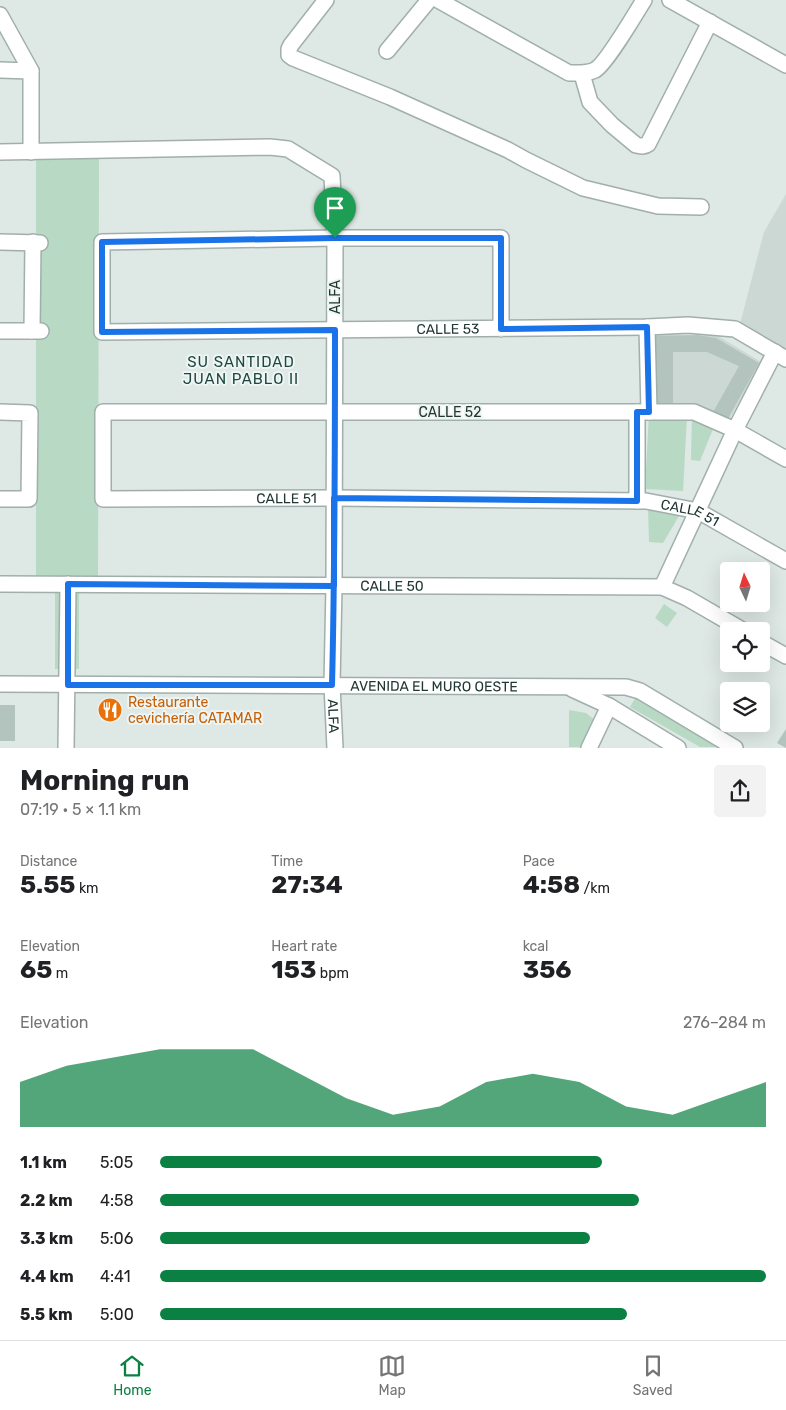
<!DOCTYPE html>
<meta charset="utf-8">
<style>
:root{--surface:#fff;--page:#f2f2f2;--text:#202124;--muted:#757577;--line:#e0e0e0;--accent:#0b8043}
body{margin:0;font-family:Rubik,sans-serif;background:var(--page);color:var(--text);height:100vh;display:flex;flex-direction:column;font-size:19px;white-space:nowrap}
*{box-sizing:border-box;margin:0}
p{font-size:16px;color:var(--muted)}
.icon{flex:none;width:28px;height:28px;fill:none;stroke:currentColor;stroke-width:2;stroke-linecap:round;stroke-linejoin:round}
.map{position:relative;height:748px;overflow:hidden}
.side{display:flex;flex-direction:column;background:var(--surface);flex:1}
.side>*{flex:none}
.needle{width:32px;rotate:356deg}
.buttons{position:absolute;left:720px;top:562px;display:grid;gap:10px}
.buttons a{display:grid;place-items:center;width:50px;height:50px;border-radius:5px;background:var(--surface);box-shadow:0 5px 20px #0002;font-size:25px}
.pin{position:absolute;display:grid;place-items:center;width:42px;height:42px;color:#fff;margin:-51px -21px;border-radius:50% 50% 50% 0;rotate:-45deg;box-shadow:0 0 5px #0007}
.pin .icon{rotate:45deg}
.round{display:grid;place-items:center;flex:none;width:52px;height:52px;border-radius:5px;background:var(--page)}
.overview{display:flex;align-items:center;justify-content:space-between;height:85px;padding:0 20px}
h1{font-size:28px;font-weight:700;line-height:38px}
.stats{display:grid;grid-template-columns:repeat(3,1fr);gap:8px;height:85px;padding:5px 20px}
.stats div{display:grid;align-content:center}
.stats b{font-size:25px;font-weight:700}
.stats small{font-size:14px;font-weight:400}
.stats p{font-size:14px}
.chart{height:140px;padding:10px 20px}
.chart p{display:flex;justify-content:space-between}
.chart svg{width:100%;height:90px;margin-top:5px;fill:var(--accent);opacity:.7}
ul{padding:0 20px;list-style:none;font-size:16px}
li{display:grid;grid-template-columns:80px 60px 1fr;align-items:center;height:38px}
li i{height:12px;border-radius:6px;background:var(--accent)}
.tabs{display:flex;justify-content:space-around;align-items:center;height:70px;border-top:1px solid var(--line);background:var(--surface);font-size:14px;color:var(--muted)}
.tabs a{display:grid;justify-items:center;gap:2px}
.tabs .selected{color:var(--accent)}
.map>svg:first-child{display:block}
</style>
<div class="map">
<svg width="786" height="748" viewBox="0 0 786 748">
<rect width="100%" height="100%" fill="#dee8e5"/>
<!-- built -->
<path fill="#ccd8d4" d="M786,194V350L740,324L764,232Z
M653,334L718,336L761,362L727,424L653,410Z"/>
<!-- green -->
<path fill="#b8d9c4" d="M36,157H99L98,579L79,580V669H55V580H36Z
M649,414L687,416L683,491L645,489Z
M692,415L715,424L700,461L691,460Z
M648,507L679,516L663,543L649,542Z
M664,604L677,613L667,627L655,618Z
M636,697L724,747H700L630,707Z
M569,710L586,713L596,721L582,747H569Z"/>
<!-- building -->
<path fill="#b3c3be" d="M698,335L716,338L759,363L726,422L712,414L739,366L707,352H673V403H655V336Z
M0,705H15V741H0Z
M786,729V748L777,743Z"/>
<g fill="none" stroke-linecap="round" stroke-linejoin="round">
<defs>
<g id="minor">
<path d="M326,0L291,45L289,49V55L293,58L390,97L508,150L526,160L583,188L658,206L701,207"/>
<path d="M438,0L569,73C578,73 587,74 595,70C606,64 636,13 644,0"/>
<path d="M670,0L786,65"/>
<path d="M0,15L31,71V152"/>
<path d="M387,51L429,0"/>
<path d="M0,70L31,71"/>
<path d="M582,74L590,102L612,125L636,145C641,146 644,147 648,144L710,22"/>
<path id="s1" d="M0,152L270,147L288,149L332,176L335,238L334,585L332,685L335,748"/>
<path d="M0,242L40,243"/>
<path d="M647,327L649,412"/>
<path id="s2" d="M501,329V238H335L102,242V332L647,327L688,325L735,329L786,359"/>
<path d="M0,331H41"/>
<path d="M32,331L33,242"/>
<path d="M0,412L30,413L29,499H0"/>
<path d="M637,412V501"/>
<path id="s3" d="M786,459L735,430L694,412H103V499L334,498L646,501L698,511L786,561"/>
<path id="s4" d="M0,584L662,587L687,598L744,631"/>
<path d="M662,587L735,430L775,352"/>
<path d="M761,642L786,656"/>
<path id="s5" d="M0,684L626,687L640,691L735,748"/>
<path d="M572,689L609,706L678,748"/>
<path d="M66,748L68,584"/>
<path d="M589,748L609,706"/>
</g>
</defs>
<!-- minor casing -->
<use href="#minor" stroke="#a1afac" stroke-width="18"/>
<!-- minor -->
<use href="#minor" stroke="#fff" stroke-width="15"/>
</g>
<g fill="none" stroke-linecap="round" stroke-linejoin="round">
<defs>
<path id="route" d="M335,238L102,242V332L335,330C335,448 335,567 332,685H68V584L334,586V498L637,501V412H649L647,327L501,329V238H335"/>
</defs>
<!-- route casing -->
<use href="#route" stroke="#fff" stroke-width="10"/>
<!-- route -->
<use href="#route" stroke="#1a73e8" stroke-width="6"/>
</g>
<!-- icons -->
<defs>
<symbol id="restaurant-disc" viewBox="-11 -11 22 22"><circle r="9.5" fill="#e8710a" stroke="#eef5f2"/><path d="M-5-6h1v4h1v-4h1v4h1v-4h1v5L-1.5 .5V6h-2V.5L-5-1ZM5-6V6H3V1.5H1.5Q1.5-4 5-6Z" fill="#fff"/></symbol>
</defs>
<g fill-rule="evenodd">
<use href="#restaurant-disc" x="96" y="696" width="28" height="28"/>
</g>
<g text-anchor="middle" dominant-baseline="central" stroke-width="4" stroke-linejoin="round" paint-order="stroke">
<!-- street labels -->
<g font-size="14" fill="#203733" stroke="#eef5f2">
<text transform="translate(335 297) rotate(-90)">ALFA</text>
<text stroke="none"><textPath href="#s2" startOffset="926">CALLE 53</textPath></text>
<text x="450" y="412">CALLE 52</text>
<text stroke="none"><textPath href="#s3" startOffset="965">CALLE 51</textPath></text>
<text stroke="none"><textPath href="#s3" startOffset="1370">CALLE 51</textPath></text>
<text stroke="none"><textPath href="#s4" startOffset="392">CALLE 50</textPath></text>
<text stroke="none"><textPath href="#s5" startOffset="434">AVENIDA EL MURO OESTE</textPath></text>
<text stroke="none"><textPath href="#s1" startOffset="880">ALFA</textPath></text>
</g>
<!-- food labels -->
<g font-size="14" fill="#c56008" stroke="#eef5f2" text-anchor="start">
<text x="128" y="702">Restaurante<tspan x="128" dy="16">cevichería CATAMAR</tspan></text>
</g>
<!-- neighbourhood labels -->
<g font-size="15" letter-spacing="1" fill="#1e4741" stroke="#eef5f2">
<text x="241" y="362">SU SANTIDAD<tspan x="241" dy="17">JUAN PABLO II</tspan></text>
</g>
</g>
</svg>
<div class="buttons">
<a><svg class="needle" viewBox="-14 -14 28 28"><path d="M0-13l5 13h-10z" fill="#e53935"/><path d="M0 13l5-13h-10z" fill="#757577"/></svg></a>
<a><svg class="icon" aria-label="locate" viewBox="0 0 24 24"><circle cx="12" cy="12" r="6"/><path d="M12 2v4M12 18v4M2 12h4M18 12h4"/></svg></a>
<a><svg class="icon" aria-label="layers" viewBox="0 0 24 24"><path d="M12 4l9 5-9 5-9-5zM3 14l9 5 9-5"/></svg></a>
</div>
<div class="pin" style="left:335px;top:238px;background:#1e9e55"><svg class="icon" aria-label="arrive" viewBox="0 0 24 24"><path d="M6 21V4h12l-3 4 3 4H6"/></svg></div>
</div>
<section class="side">
<div class="overview"><div><h1>Morning run</h1><p>07:19 · 5 × 1.1 km</p></div><a class="round"><svg class="icon" aria-label="share" viewBox="0 0 24 24"><path d="M12 15V3M7 8l5-5 5 5M5 13v7h14v-7"/></svg></a></div>
<div class="stats">
<div><p>Distance</p><b>5.55<small> km</small></b></div>
<div><p>Time</p><b>27:34</b></div>
<div><p>Pace</p><b>4:58<small> /km</small></b></div>
</div>
<div class="stats">
<div><p>Elevation</p><b>65<small> m</small></b></div>
<div><p>Heart rate</p><b>153<small> bpm</small></b></div>
<div><p>kcal</p><b>356</b></div>
</div>
<div class="chart"><p><span>Elevation</span>276–284 m</p>
<svg viewBox="0 0 160 44" preserveAspectRatio="none"><path d="M0 44V22L10 14L20 10L30 6L40 6L50 6L60 18L70 30L80 38L90 34L100 22L110 18L120 22L130 34L140 38L150 30L160 22V44z"/></svg>
</div>
<ul>
<li><b>1.1 km</b>5:05<i style="width:73%"></i></li>
<li><b>2.2 km</b>4:58<i style="width:79%"></i></li>
<li><b>3.3 km</b>5:06<i style="width:71%"></i></li>
<li><b>4.4 km</b>4:41<i style="width:100%"></i></li>
<li><b>5.5 km</b>5:00<i style="width:77%"></i></li>
</ul>
</section>
<nav class="tabs">
<a class="selected"><svg class="icon" aria-label="home" viewBox="0 0 24 24"><path d="M3 11l9-7 9 7M6 9v11h12V9"/></svg>Home</a>
<a><svg class="icon" aria-label="map" viewBox="0 0 24 24"><path d="M3 6l6-2 6 2 6-2v14l-6 2-6-2-6 2zM9 4v14M15 6v14"/></svg>Map</a>
<a><svg class="icon" aria-label="saved" viewBox="0 0 24 24"><path d="M7 4h10v16l-5-4-5 4z"/></svg>Saved</a>
</nav>
